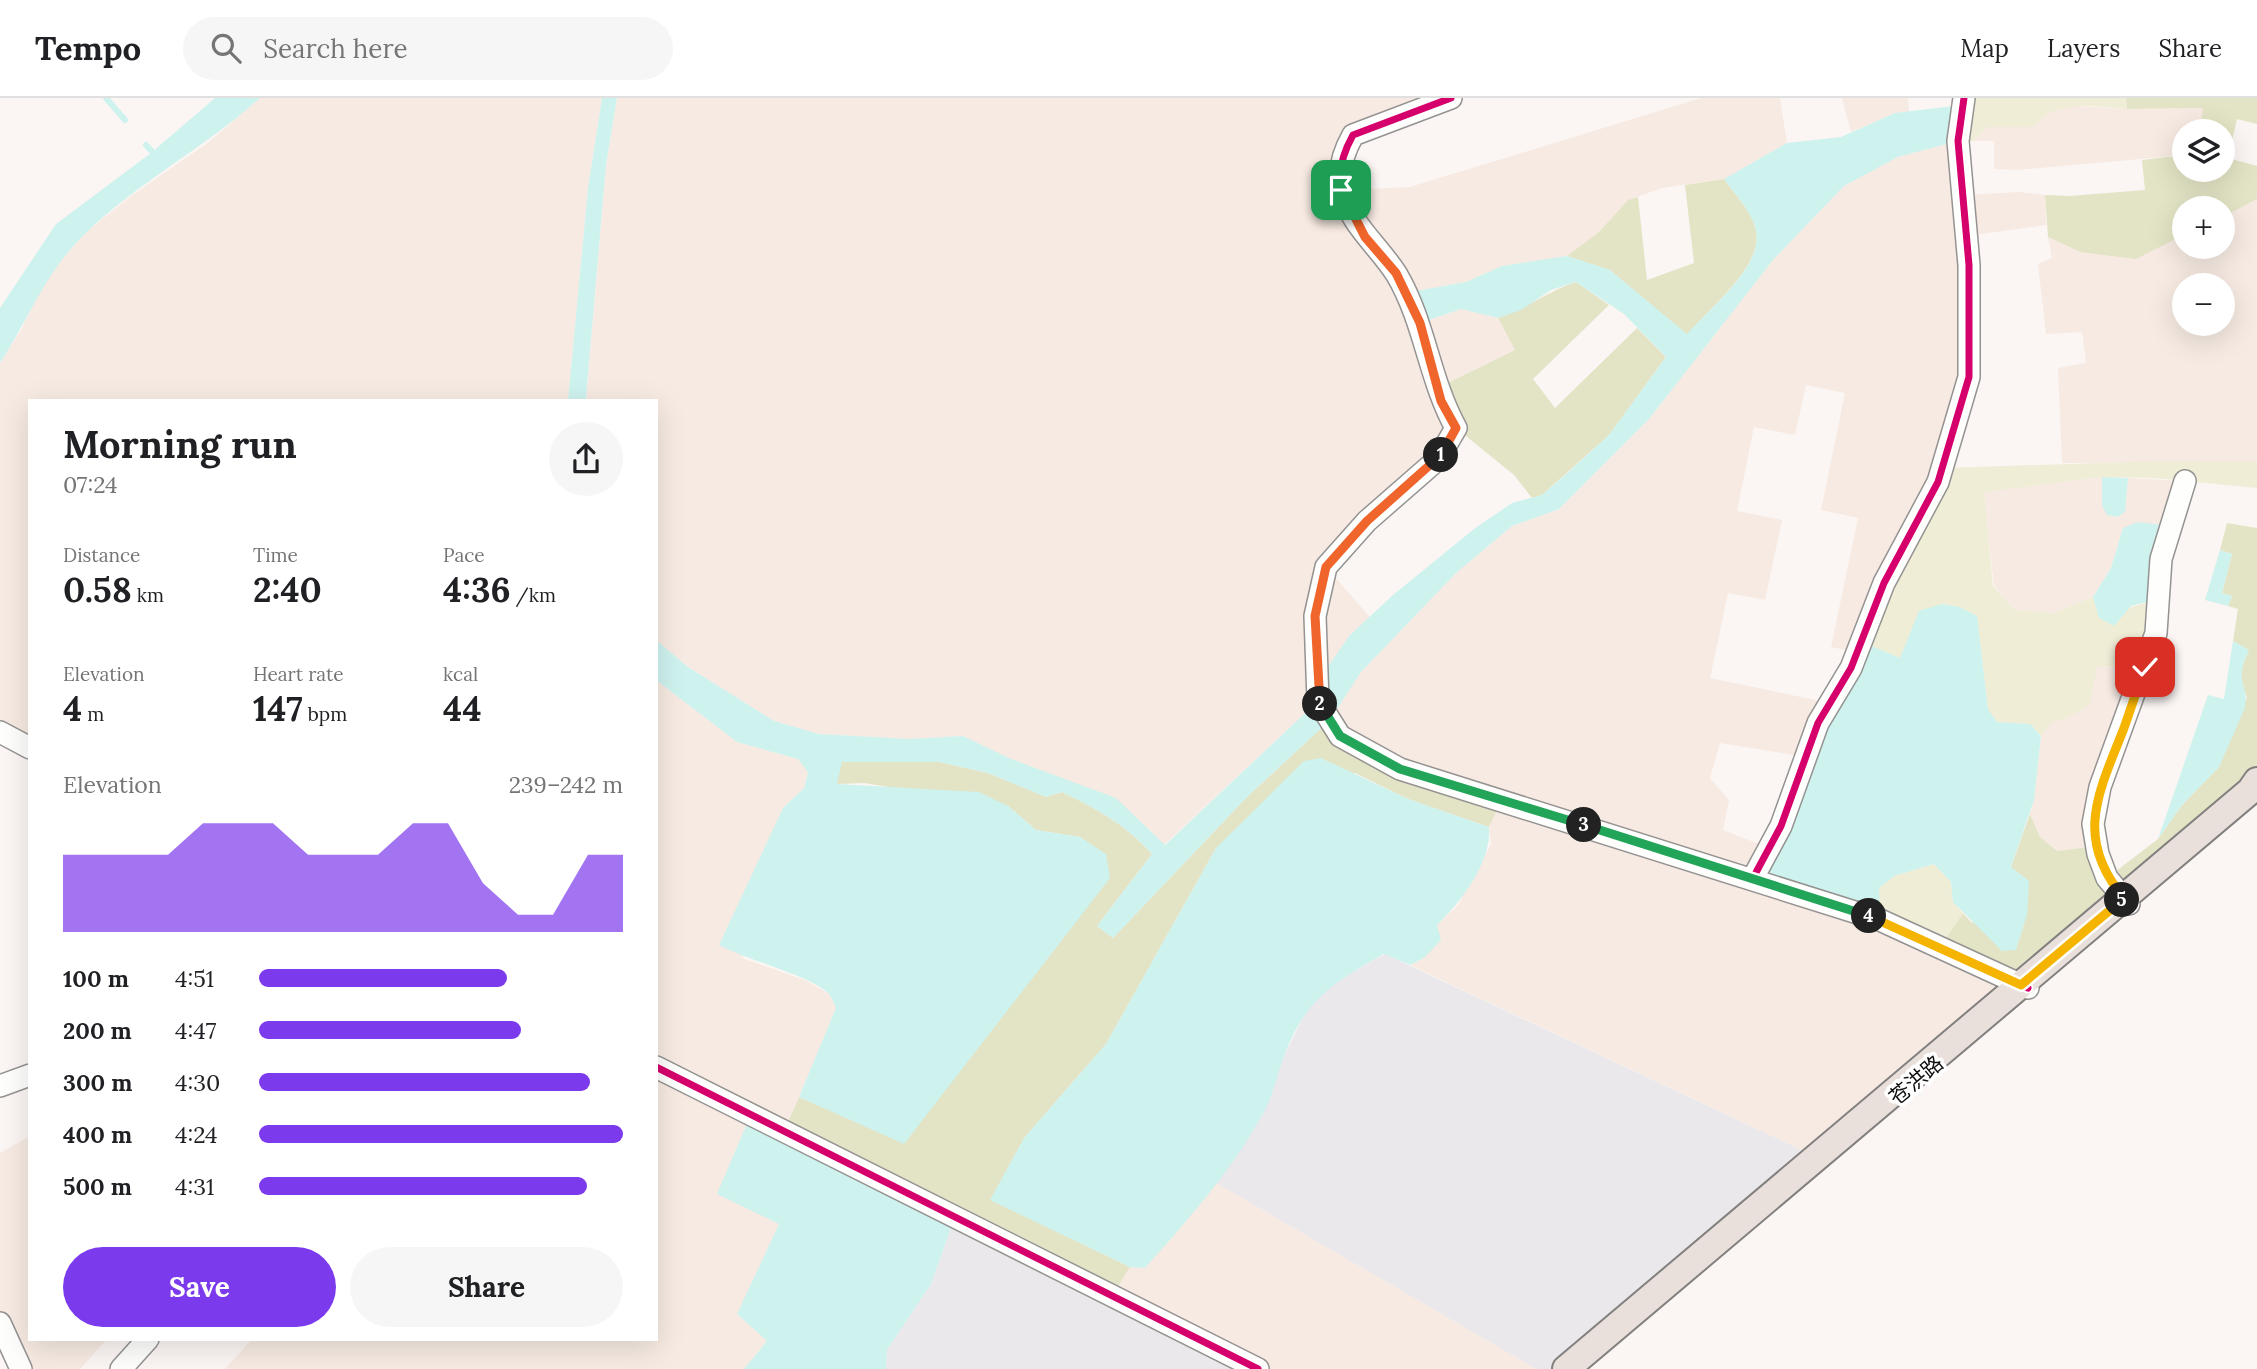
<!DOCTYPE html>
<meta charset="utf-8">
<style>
:root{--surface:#fff;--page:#f6f6f6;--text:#202124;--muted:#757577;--line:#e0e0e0;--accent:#7c3aed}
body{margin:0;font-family:Lora,"Noto Sans SC",serif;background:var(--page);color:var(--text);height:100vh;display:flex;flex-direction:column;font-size:26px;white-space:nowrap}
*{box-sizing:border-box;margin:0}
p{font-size:23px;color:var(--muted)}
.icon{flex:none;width:38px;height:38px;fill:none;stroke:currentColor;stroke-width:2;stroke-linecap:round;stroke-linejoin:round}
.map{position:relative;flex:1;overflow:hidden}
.panel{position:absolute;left:28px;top:301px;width:630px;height:942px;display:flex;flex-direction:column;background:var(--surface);border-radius:0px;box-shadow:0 7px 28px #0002}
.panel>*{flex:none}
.buttons{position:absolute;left:2172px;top:21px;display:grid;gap:14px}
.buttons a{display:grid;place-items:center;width:63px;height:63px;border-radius:50%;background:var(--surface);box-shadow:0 7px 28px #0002;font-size:35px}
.pin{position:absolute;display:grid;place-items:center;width:60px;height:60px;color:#fff;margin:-30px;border-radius:14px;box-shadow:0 4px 10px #0006}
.km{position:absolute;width:35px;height:35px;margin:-18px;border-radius:50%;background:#222;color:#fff;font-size:19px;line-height:35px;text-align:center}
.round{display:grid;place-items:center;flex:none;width:74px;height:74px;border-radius:37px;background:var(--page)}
.overview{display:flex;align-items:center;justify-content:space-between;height:119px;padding:0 35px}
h1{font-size:38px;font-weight:700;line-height:52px}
.stats{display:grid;grid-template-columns:repeat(3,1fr);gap:10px;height:119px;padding:7px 35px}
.stats div{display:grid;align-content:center}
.stats b{font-size:35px;font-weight:700}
.stats small{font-size:19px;font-weight:400}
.stats p{font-size:19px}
.chart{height:196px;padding:14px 35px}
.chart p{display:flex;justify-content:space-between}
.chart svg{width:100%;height:126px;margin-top:7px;fill:var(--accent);opacity:.7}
.action{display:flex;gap:14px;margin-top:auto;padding:14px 35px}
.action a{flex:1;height:80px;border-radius:42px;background:var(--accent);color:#fff;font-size:28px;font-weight:700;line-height:80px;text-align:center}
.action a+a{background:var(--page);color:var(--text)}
ul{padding:0 35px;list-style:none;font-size:23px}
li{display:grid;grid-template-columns:112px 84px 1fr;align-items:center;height:52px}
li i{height:18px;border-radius:9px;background:var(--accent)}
header{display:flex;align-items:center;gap:42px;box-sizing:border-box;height:98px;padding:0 35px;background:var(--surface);border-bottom:2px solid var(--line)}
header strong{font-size:33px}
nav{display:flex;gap:38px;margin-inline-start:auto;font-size:24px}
.search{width:490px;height:63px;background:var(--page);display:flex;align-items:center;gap:18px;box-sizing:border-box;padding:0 24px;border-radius:38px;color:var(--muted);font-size:26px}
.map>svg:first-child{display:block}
</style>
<header>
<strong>Tempo</strong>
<div class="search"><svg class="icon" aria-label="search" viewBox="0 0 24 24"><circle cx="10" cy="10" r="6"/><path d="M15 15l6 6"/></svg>Search here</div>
<nav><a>Map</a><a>Layers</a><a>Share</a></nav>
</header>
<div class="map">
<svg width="2257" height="1271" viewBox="0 0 2257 1271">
<rect width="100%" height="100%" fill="#fbf6f4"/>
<!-- industrial -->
<path fill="#ebe8eb" d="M1385,856L1821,1061L1575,1271H1536L1216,1085L1264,1013L1282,962L1308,909L1337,883Z
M955,1119L1258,1271H886L887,1252L931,1186Z"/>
<!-- farmland -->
<path fill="#f6eae2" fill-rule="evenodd" d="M260,0H602L588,90L568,303H30V650L0,634V265L21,232L46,180L85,135L131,98L209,44Z
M617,0H1451L1353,37L1342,92L1410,89L1701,0H1780L1787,45L1724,81L1662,90L1628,102L1599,134L1567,158L1502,168L1466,184L1406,195L1421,225L1461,211L1498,220L1515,252L1438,289L1456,330L1326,469L1370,519L1349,538L1318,603L1164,747L1149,731L963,638L910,641L819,636L774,623L688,569L656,542V303H586L606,67Z
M1842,0H1908L1909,14L1895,15L1851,34Z
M2060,7L2127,11L2203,10L2200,33H2184V57L2017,72L1994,71V43H1973L1988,29H2033L2043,17Z
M1958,43L1963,97L2019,94L2045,97L2046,127L1966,138L1969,279L1938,384L1856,554L1831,549L1858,420L1821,412L1845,295L1806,287L1795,337L1754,329L1737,413L1782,422L1765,502L1728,495L1710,580L1830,605L1806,659L1720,645L1710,680L1729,702L1723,732L1769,750L2028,890L1821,1061L1410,867L1424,860L1437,827L1458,807L1491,746L1489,729L1502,702L1400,671L1330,622L1361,574L1456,475L1512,428L1559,411L1649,321L1773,162L1844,88L1898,59Z
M2257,101V364L2062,365L2058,270L2086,265L2082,234L2046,236L2038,166L2052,160L2048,139L2080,154L2166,146L2184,137V149H2222L2223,119ZM2184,187H2222V226H2184Z
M2102,379V408L2117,419L2125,414L2128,380L2185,383L2171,428L2123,430L2111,470L2093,499L2054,515L2015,512L1994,488L1983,394Z
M2097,568L2145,569L2124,629L2096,748L2057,753L2040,739L2030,716L2034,702L2041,638L2052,624L2065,621Z
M656,582L737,644L798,661L809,674L804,690L783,710L742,860L807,883L828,895L837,910L784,1033L718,1095L779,1126L738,1216L767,1243L744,1271H225L252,1241H656Z
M30,1038V1241H107L80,1271H21L0,1225V1055Z
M1216,1085L1536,1271H1258L1112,1198L1130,1169L1145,1170Z"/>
<!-- green -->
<path fill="#efedd6" d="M1964,0H2126L2127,11C2091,9 2058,0 2033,29H1988L1973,43H1958Z
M2162,363L2257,364V390L2154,380L2102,379L1984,394L1993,488L2015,512L2054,515L2093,499L2099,519L2158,501L2145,569L2097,568L2090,607L2065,621L2052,624L2041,638L2030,626L1997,624L1988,611L1977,519L1960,509L1942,506L1900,560L1860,543L1942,370Z
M1934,766L1951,784L1953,804L1963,815L1940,849L1880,822L1878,790L1894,778Z"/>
<!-- forest -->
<path fill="#e3e3c5" d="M2126,0H2257V26L2237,21L2228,60L2257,68V101L2223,119L2222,110H2184V137L2136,161L2080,154L2048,139L2045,97L2069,98L2145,92L2142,62L2184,57V72H2222V33H2200L2203,10L2127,11Z
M1724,81C1735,96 1752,114 1756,132C1764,168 1709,210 1687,237L1610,172L1567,158L1599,134L1628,102L1638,99L1647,182L1694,165L1685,87Z
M1576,184L1609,207L1533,281L1555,310L1637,230L1666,259L1609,337L1542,397L1532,400L1514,377L1456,330L1437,290L1515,252L1498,220C1526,211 1548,193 1576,184Z
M2227,425L2257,430V694L2028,890L1940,849L1963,815L1972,825L2011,769L2030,716L2040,739L2057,753L2096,748L2107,780L2158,741L2182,707L2219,669L2247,599C2238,580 2240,571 2249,552L2233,543L2238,511L2228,508L2232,498L2222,495L2232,456L2220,452Z
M1330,622L1340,638L1502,702L1489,729L1408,701L1355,675L1216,750L1106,946L1024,1040L991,1102L1130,1169L1112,1198L784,1033L799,999L904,1045L1105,756L1080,739L1036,732L1008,708L864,685L836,686L841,664H939L988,675L1046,699L1062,694C1097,711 1126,727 1152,756L1097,828L1113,840L1247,699Z"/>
<!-- water -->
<path fill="#cef2ee" d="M215,0H260C205,50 138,84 86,135C45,174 30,219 0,265V210L56,126L151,55Z
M602,0H617L606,67L587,288L586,303H568L588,90Z
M1963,7L1958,43L1898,59L1844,88L1773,162L1649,321L1559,411L1512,428L1456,475L1361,574L1330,622L1247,699L1113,840L1097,828L1152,756C1126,727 1097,711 1062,694L1046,699L988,675L939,664H842L837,686L979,694L1008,708L1036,732L1080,739L1106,756L1110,780L904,1046L799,999L836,910C834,906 832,900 829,896C814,879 744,861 719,847L783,710L804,690L808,674L798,661L737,644L656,582V542L688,569L774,623L819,636L910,641L963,638L1011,661L1116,700L1165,747L1318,603L1327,570L1349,538L1393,497L1474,431L1512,405L1542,397L1564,378L1609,337L1666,259L1624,216L1576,184L1551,192L1521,212L1498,220L1461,211L1420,225L1405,195L1466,184L1502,168L1567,158L1610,172L1687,236C1710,210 1764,168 1756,132C1752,114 1735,96 1724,81L1787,45L1841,39L1895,15Z
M2102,379L2128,380L2125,414L2117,419L2107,417L2102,408Z
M2138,424L2171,428L2158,501L2131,508L2114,528L2099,520L2093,499L2111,470L2123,430Z
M2220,452L2232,456L2222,495L2232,498L2228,508L2205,502Z
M1942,506L1960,509L1977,518L1988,611L1997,624L2030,626L2041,638L2034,702L2011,769L2029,783L2027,817L2016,852L2002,853L1953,804L1951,784L1934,766L1894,778L1879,790L1880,822L1753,780L1860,543L1900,560L1919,513Z
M2233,543L2249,552C2233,586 2249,582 2245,610L2219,669L2182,707L2158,741L2208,597L2224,601Z
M1321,660L1408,701L1489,729C1492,764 1461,804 1437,827L1441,842L1424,860L1410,867L1384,856C1331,886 1303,903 1282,964C1276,981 1273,998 1264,1014C1233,1071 1188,1122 1145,1170L1130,1169L990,1102L1024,1040L1106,946L1216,750L1304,663Z
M751,1016L955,1119L931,1186L887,1252L886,1271H744L767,1243L737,1216L779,1126L717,1096Z"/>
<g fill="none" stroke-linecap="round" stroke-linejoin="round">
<!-- stream -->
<path stroke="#cef2ee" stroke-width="6" d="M106,0L125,22
M146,47L156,58"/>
<defs>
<path id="minor" d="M1451,0L1353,37C1344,53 1337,72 1342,92C1350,127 1379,148 1397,177C1425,225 1429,281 1456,330L1438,361L1367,423L1326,469L1315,518L1318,603L1340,638L1400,671L1880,822L2028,890
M0,634L30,650
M1753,780L1781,728L1818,625L1851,570L1884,485L1938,384L1969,279V167L1958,43L1964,0
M2129,806L2107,780L2098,756L2093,726L2100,689L2156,535L2161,461L2185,383
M656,969L1258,1271
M0,988L30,977
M0,1225L21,1271
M121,1271L148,1241"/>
<path id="major" d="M1566,1271L2250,693L2257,683"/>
</defs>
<!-- minor casing -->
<use href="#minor" stroke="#959292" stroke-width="24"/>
<!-- major casing -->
<use href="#major" stroke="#82807f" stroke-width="30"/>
<!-- minor -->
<use href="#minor" stroke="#fefefd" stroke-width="21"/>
<!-- major -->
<use href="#major" stroke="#eae0db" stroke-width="26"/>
<defs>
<path id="cycleway" d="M1451,0L1353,37C1344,53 1337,72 1342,92C1350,127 1379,148 1397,177C1425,225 1429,281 1456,330L1438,361L1367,423L1326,469L1315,518L1318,603L1340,638L1400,671L1880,822L2028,890
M1753,780L1781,728L1818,625L1851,570L1884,485L1938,384L1969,279V167L1958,43L1964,0
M656,969L1258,1271"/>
</defs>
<!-- cycleway casing -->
<use href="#cycleway" stroke="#fff" stroke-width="11"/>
<!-- cycleway -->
<use href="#cycleway" stroke="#d6006c" stroke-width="7"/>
</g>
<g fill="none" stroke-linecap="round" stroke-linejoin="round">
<defs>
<path id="split-1" d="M1341,92L1365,139L1396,175L1420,225L1441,303L1456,330L1441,357"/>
<path id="split-2" d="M1320,606L1315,518L1326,469L1367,423L1441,357"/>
<path id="split-3" d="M1320,606L1340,638L1400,671L1584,727"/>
<path id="split-4" d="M1584,727L1869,818"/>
<path id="split-5" d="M1869,818L2021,887L2122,802"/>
<path id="split-6" d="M2122,802L2124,800C2073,740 2099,694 2124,630C2131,610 2138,589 2145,569"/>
</defs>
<!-- split-1 casing -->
<use href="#split-1" stroke="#fff" stroke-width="14"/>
<!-- split-2 casing -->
<use href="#split-2" stroke="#fff" stroke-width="14"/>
<!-- split-3 casing -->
<use href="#split-3" stroke="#fff" stroke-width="14"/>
<!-- split-4 casing -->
<use href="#split-4" stroke="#fff" stroke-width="14"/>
<!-- split-5 casing -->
<use href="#split-5" stroke="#fff" stroke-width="14"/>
<!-- split-6 casing -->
<use href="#split-6" stroke="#fff" stroke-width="14"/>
<!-- split-1 -->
<use href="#split-1" stroke="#f0652b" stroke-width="9"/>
<!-- split-2 -->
<use href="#split-2" stroke="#f0652b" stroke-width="9"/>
<!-- split-3 -->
<use href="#split-3" stroke="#22a559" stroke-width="9"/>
<!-- split-4 -->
<use href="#split-4" stroke="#22a559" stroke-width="9"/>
<!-- split-5 -->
<use href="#split-5" stroke="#f5b400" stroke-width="9"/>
<!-- split-6 -->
<use href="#split-6" stroke="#f5b400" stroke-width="9"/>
</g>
<g text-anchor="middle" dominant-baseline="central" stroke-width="7" stroke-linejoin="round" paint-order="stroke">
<!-- street labels -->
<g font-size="21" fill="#0e0e0e" stroke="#fff">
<text transform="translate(1916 982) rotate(-40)">苍洪路</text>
</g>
</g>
</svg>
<div class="buttons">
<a><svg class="icon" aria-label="layers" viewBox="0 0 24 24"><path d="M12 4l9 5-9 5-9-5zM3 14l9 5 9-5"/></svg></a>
<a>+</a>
<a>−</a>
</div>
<div class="pin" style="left:1341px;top:92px;background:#1e9e55"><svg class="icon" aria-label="arrive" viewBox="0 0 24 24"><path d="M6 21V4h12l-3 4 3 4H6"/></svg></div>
<div class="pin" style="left:2145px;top:569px;background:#d93025"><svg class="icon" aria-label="check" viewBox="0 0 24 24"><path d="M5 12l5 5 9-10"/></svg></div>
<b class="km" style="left:1441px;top:357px">1</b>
<b class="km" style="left:1320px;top:606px">2</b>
<b class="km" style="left:1584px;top:727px">3</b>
<b class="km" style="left:1869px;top:818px">4</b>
<b class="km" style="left:2122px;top:802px">5</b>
<section class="panel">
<div class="overview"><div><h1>Morning run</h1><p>07:24</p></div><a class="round"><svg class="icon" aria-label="share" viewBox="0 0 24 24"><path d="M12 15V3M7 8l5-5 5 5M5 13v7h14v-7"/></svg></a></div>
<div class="stats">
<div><p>Distance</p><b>0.58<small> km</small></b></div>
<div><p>Time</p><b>2:40</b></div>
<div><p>Pace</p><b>4:36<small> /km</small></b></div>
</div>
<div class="stats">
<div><p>Elevation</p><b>4<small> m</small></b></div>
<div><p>Heart rate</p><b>147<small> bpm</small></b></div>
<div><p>kcal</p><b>44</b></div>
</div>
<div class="chart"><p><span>Elevation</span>239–242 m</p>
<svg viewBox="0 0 160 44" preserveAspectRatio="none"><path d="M0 44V17L10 17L20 17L30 17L40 6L50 6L60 6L70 17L80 17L90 17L100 6L110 6L120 27L130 38L140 38L150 17L160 17V44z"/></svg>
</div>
<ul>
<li><b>100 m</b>4:51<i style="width:68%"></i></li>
<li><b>200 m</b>4:47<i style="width:72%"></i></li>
<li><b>300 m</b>4:30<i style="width:91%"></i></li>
<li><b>400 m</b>4:24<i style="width:100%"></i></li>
<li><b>500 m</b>4:31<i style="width:90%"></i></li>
</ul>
<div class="action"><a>Save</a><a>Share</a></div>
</section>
</div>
